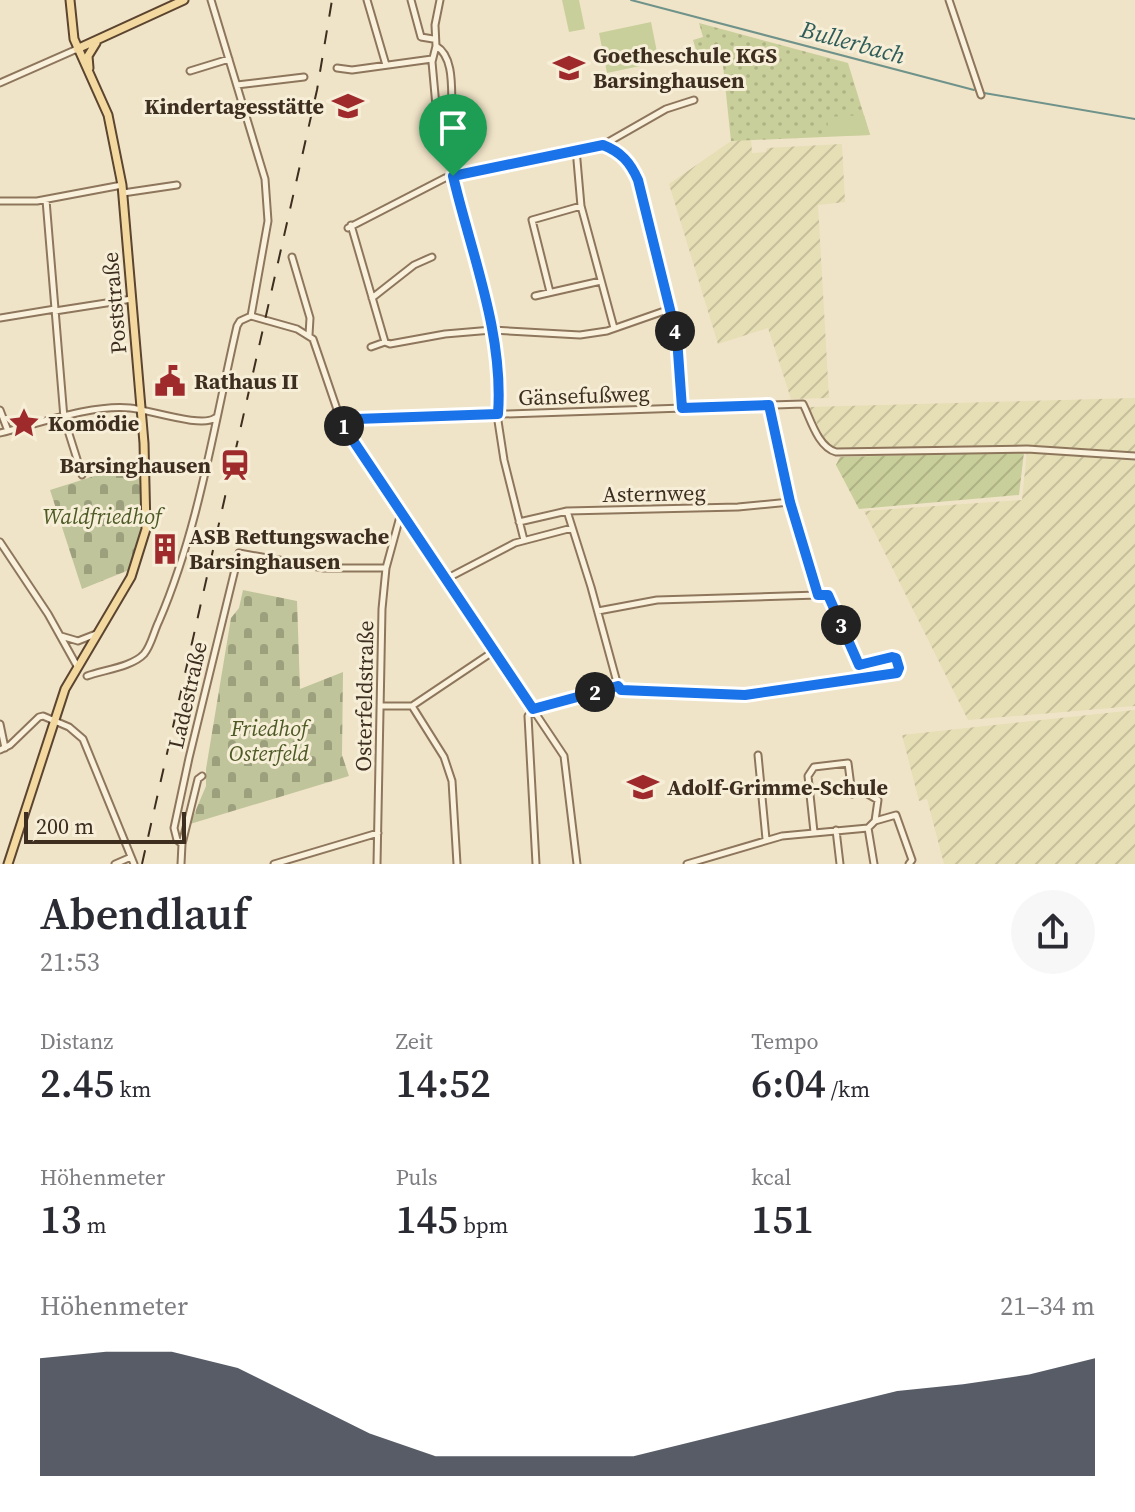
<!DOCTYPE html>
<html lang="de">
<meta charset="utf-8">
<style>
:root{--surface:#fff;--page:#f7f7f7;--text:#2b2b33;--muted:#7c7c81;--accent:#111827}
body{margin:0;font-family:"Source Serif 4",serif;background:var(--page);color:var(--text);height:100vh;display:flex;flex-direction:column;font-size:30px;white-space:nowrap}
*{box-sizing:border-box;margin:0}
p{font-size:26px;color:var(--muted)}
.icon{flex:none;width:44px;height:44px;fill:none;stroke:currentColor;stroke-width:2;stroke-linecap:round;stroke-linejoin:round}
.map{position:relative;height:864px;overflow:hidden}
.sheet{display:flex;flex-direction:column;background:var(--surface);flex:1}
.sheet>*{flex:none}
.scale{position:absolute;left:24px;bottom:20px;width:162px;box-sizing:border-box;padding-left:8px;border:4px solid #3d2e20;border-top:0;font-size:22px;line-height:28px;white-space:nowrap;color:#3d2e20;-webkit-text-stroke:6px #f7eed8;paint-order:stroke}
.pin{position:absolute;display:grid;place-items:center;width:68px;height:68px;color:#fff;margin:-82px -34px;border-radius:50% 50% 50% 0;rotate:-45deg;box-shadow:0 0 8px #0007}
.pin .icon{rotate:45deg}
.km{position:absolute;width:40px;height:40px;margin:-20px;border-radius:50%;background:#222;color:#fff;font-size:22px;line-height:40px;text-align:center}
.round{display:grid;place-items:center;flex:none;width:84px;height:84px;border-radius:42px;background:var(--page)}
.head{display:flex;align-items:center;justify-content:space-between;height:136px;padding:0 40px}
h1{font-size:44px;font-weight:600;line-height:60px}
.stats{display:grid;grid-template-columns:repeat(3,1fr);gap:12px;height:136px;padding:8px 40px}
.stats div{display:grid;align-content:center}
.stats b{font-size:40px;font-weight:600}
.stats small{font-size:22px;font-weight:400}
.stats p{font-size:22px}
.chart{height:224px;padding:16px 40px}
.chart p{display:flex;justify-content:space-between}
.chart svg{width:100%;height:144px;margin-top:8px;fill:var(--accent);opacity:.7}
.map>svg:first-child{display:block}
</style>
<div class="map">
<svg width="1135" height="864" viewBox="0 0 1135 864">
<defs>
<pattern id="farmland-furrows" width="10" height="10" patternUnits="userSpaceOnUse" patternTransform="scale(2)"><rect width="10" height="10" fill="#e6deb5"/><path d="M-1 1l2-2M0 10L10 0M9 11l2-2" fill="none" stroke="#c6bf9b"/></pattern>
<pattern id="cemetery-stones" width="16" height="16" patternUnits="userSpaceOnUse" patternTransform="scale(2)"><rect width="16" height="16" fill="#bfc49a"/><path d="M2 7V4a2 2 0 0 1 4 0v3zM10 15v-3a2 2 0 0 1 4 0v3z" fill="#9ca07d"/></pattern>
<pattern id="park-dots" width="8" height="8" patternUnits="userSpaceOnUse" patternTransform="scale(2)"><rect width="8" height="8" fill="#c9cf9b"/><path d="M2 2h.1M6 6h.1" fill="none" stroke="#aeb285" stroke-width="1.8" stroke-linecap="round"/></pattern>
<pattern id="garden-furrows" width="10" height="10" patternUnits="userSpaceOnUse" patternTransform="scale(2)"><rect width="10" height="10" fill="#c9cf9b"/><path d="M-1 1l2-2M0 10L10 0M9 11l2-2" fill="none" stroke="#aeb285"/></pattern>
</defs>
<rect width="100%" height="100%" fill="#f0e4c8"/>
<!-- farmland -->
<path fill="url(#farmland-furrows)" d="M751,138L752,153L766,152L767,148L842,144L845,202L818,205L829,398L791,399L768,328L718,344L669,184L731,141Z
M1135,398V452L1027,445L836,450L827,444L809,407Z
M1027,451L1135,461V706L968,720L864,511L1022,500Z
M1135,710V864H944L927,799L919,801L902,735Z"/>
<!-- cemetery -->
<path fill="url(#cemetery-stones)" d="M142,461C143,500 145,534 129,570L82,589L50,490Z
M243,590L297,601L300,689L343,672L342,755L349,776L190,824L206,786V769L231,618L239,608Z"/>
<!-- park -->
<path fill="url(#park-dots)" d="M699,23L848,63L870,135L731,141L722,56L700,63L693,40L703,37Z"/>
<!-- garden -->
<path fill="url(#garden-furrows)" d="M1024,452L1019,495L859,509L836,465L840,457Z"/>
<!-- pitch -->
<path fill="#c9cf9b" d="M562,0H579L585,29L569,32Z
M651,22L659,62L607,73L599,33Z
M864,115L870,135L829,136L827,117Z"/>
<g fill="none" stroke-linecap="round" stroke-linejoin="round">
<!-- stream -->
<path stroke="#6f938a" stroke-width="2" d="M631,0L974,90
M984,93L1135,119"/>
<defs>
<path id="minor" d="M211,0L265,179L268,221L251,316
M367,0L386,65
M411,0L421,37L433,39
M440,0L435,25L436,46L432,62L437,117L444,125L453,176L492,330L498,370V421L504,460L524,540
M949,0L981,95
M436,46C455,57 451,91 452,110L451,117L444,125
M337,68L352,70L432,59
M190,71L229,59
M0,83L77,49
M237,85L304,77
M603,145C621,152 631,162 638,180L677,338L682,408
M576,149L581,206L614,328
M123,193L177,185
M46,200L64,418L82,475
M0,201H37L122,185
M351,225L385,342L371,347
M348,228L445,178L603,145L666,109L694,100
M292,257L310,318L309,335
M550,292L532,220L581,206
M535,296L601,281
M372,298L414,265L432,257
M55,311L132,299
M251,316L297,329L313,339L342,424L564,756L577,864
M0,318L55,309
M385,342L390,344L445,334L492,330L580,335L607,331L670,309
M769,405L790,502L818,595H828L859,665L863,679
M0,410L8,431
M342,424L356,419L803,404C811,420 818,447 836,452L1027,449L1135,456
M0,433C37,424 93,404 130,408C150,410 202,428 215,418
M567,511L591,587L618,686
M519,522L567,511L738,507L790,502
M0,542L48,614L77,666
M446,579L515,543L572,528
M598,611L657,600L818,595
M61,636L78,641L96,634
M87,676C103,670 132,667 144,654C151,646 154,631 159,621C199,528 214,425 237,326L240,321L251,316
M380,706H412L494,651
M412,706L444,757L452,781L457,864
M533,709L618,686L621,690L745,695L897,673L899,668L896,658L892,657L859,665
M533,709L528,716L536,864
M0,724L5,748
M0,750L10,745L39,717L43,716L69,727L83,739L134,864
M758,755L766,839
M875,821L896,815L912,860L909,864
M868,828L874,864
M836,830L840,864
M814,832L808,776L814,767L848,763L852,794
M182,844L177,840L174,828L189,758L239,553L324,568H386
M115,864L131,857
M181,864L182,844L198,779L202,776
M274,864L378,833
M377,864L382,609L386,568L401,513
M687,864L782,836L868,828L875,821L878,800L866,793"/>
<path id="major" d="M77,49L184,0
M89,68L88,56L96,43
M8,864L65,689L131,577L146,529L144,443L122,185L108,115L74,39L70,0"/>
</defs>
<!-- minor casing -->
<use href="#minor" stroke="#8d765c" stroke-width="9"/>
<!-- major casing -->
<use href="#major" stroke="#5b4430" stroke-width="11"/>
<!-- minor -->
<use href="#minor" stroke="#faf1dc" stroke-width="5"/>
<!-- major -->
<use href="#major" stroke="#f3d9a0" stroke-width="7"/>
<!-- rail -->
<path stroke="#3d2e20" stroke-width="2" stroke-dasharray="14 14" stroke-linecap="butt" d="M142,864L317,90L332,0"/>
</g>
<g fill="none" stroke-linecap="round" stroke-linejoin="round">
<defs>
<path id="route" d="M603,145C621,152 630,162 638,180L677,338L682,408L769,405L790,502L818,595H828L859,665L892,657L896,658L899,668L897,673L745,695L621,690L618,686L533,709L342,424L356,419L498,414C504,333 471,253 453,176Z"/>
</defs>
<!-- route casing -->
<use href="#route" stroke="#fff" stroke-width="16"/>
<!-- route -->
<use href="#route" stroke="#1a73e8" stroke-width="10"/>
</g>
<!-- icons -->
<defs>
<symbol id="school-bare" viewBox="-9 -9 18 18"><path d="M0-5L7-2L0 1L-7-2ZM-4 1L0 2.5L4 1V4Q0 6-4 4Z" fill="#9e2a2b" stroke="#f7eed8" stroke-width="2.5" paint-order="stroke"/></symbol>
<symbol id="civic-bare" viewBox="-9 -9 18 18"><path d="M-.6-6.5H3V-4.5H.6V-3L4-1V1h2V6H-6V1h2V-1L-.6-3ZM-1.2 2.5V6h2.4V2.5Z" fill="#9e2a2b" stroke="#f7eed8" stroke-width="2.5" paint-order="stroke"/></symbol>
<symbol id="sight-bare" viewBox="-9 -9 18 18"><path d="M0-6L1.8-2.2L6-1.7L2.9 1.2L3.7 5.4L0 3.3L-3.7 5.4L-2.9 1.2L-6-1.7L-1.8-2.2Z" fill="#9e2a2b" stroke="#f7eed8" stroke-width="2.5" paint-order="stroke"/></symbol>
<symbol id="station-bare" viewBox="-9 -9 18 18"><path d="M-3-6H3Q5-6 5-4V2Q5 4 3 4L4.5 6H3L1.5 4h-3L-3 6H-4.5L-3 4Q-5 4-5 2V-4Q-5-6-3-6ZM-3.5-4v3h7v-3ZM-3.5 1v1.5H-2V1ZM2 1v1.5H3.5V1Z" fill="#9e2a2b" stroke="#f7eed8" stroke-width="2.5" paint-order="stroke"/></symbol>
<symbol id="building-bare" viewBox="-9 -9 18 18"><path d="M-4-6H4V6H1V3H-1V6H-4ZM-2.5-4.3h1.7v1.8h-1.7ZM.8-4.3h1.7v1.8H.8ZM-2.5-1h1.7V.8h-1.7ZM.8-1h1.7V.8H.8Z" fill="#9e2a2b" stroke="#f7eed8" stroke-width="2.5" paint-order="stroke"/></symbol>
</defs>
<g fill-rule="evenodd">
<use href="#school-bare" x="547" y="46" width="44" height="44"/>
<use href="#school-bare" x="326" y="84" width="44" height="44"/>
<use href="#civic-bare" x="148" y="359" width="44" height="44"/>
<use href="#sight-bare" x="2" y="401" width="44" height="44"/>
<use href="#station-bare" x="213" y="443" width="44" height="44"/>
<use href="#building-bare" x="143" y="527" width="44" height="44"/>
<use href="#school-bare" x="621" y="765" width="44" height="44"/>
</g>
<g text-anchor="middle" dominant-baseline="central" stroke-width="6" stroke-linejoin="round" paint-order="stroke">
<!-- poi labels -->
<g font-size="22" font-weight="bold" fill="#3d2e20" stroke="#f7eed8" text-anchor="start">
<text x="593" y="55">Goetheschule KGS<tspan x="593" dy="25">Barsinghausen</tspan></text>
<text x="324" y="106" text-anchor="end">Kindertagesstätte</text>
<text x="194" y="381">Rathaus II</text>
<text x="48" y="423">Komödie</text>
<text x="211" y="465" text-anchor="end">Barsinghausen</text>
<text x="189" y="536">ASB Rettungswache<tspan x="189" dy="25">Barsinghausen</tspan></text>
<text x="667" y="787">Adolf-Grimme-Schule</text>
</g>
<!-- street labels -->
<g font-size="22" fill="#3d2e20" stroke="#f7eed8">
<text transform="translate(114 303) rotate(-95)">Poststraße</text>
<text transform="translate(584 395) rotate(-2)">Gänsefußweg</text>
<text transform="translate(654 493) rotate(-1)">Asternweg</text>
<text transform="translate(187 695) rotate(-77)">Ladestraße</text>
<text transform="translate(364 696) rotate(-89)">Osterfeldstraße</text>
</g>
<!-- park labels -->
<g font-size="22" font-style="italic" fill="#4d5a26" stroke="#f7eed8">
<text x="102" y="516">Waldfriedhof</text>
<text x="269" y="728">Friedhof<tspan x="269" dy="25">Osterfeld</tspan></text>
</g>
<!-- water labels -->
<g font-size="24" font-style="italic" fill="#2f5d5a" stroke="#f7eed8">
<text transform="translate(853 42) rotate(15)">Bullerbach</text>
</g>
</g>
</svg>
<div class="scale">200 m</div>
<div class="pin" style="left:453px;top:176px;background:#1e9e55"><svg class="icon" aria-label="arrive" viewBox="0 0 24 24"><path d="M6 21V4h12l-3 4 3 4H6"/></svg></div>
<b class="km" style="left:344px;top:426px">1</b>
<b class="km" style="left:595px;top:692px">2</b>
<b class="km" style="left:841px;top:625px">3</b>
<b class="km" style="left:675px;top:331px">4</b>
</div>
<section class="sheet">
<div class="head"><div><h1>Abendlauf</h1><p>21:53</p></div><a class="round"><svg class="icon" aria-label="share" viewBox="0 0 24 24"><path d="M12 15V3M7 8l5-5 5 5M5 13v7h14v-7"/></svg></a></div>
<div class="stats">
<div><p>Distanz</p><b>2.45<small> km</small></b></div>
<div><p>Zeit</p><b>14:52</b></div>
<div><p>Tempo</p><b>6:04<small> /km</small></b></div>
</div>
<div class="stats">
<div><p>Höhenmeter</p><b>13<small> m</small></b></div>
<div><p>Puls</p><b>145<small> bpm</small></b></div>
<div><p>kcal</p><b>151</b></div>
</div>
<div class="chart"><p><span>Höhenmeter</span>21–34 m</p>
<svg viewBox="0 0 160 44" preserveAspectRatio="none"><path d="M0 44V8L10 6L20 6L30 11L40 21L50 31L60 38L70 38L80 38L90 38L100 33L110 28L120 23L130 18L140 16L150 13L160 8V44z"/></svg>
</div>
</section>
